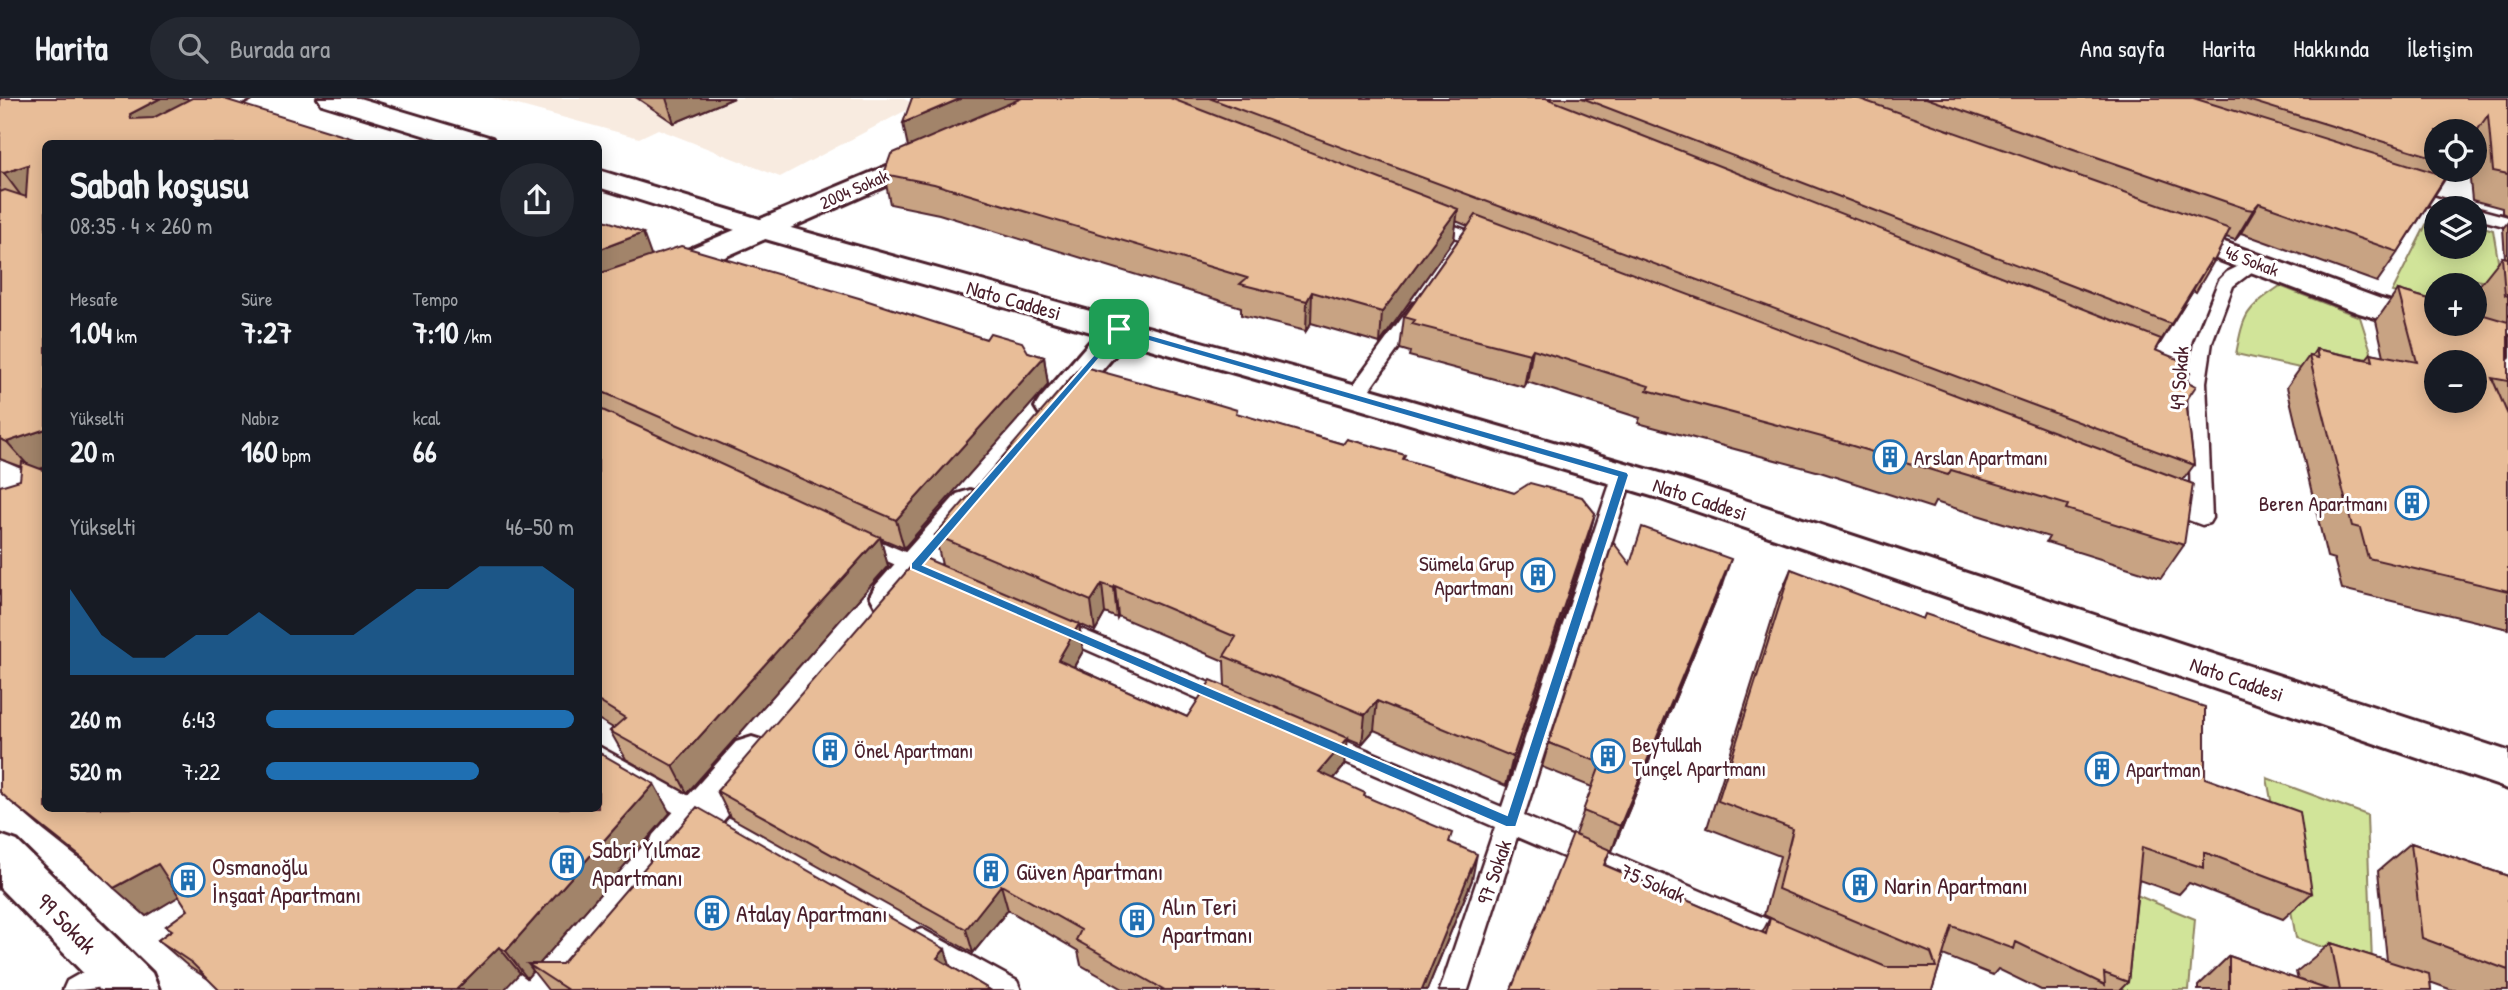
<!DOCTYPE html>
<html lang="tr">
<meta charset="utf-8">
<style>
:root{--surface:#171b24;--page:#242831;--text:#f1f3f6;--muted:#9ea1a6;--line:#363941;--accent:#1f6fb2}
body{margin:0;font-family:"Patrick Hand",sans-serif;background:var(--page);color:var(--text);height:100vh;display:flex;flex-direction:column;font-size:26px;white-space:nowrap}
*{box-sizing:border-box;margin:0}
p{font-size:23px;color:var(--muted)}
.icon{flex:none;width:38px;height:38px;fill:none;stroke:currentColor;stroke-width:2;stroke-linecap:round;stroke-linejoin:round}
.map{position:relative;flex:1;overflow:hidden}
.details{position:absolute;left:42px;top:42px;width:560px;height:672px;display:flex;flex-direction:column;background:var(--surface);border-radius:10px;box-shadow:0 4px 18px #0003}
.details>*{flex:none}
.fabs{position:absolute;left:2424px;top:21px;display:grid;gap:14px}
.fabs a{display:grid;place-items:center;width:63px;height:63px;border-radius:50%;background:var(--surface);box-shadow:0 4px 18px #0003;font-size:35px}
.pin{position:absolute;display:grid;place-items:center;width:60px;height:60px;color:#fff;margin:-30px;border-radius:14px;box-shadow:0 4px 10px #0006}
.round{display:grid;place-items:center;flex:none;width:74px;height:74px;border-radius:37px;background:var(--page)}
.headline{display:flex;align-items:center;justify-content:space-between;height:119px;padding:0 28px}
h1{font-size:38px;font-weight:800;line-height:52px}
.metrics{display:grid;grid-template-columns:repeat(3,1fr);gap:10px;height:119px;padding:7px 28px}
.metrics div{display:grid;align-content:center}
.metrics b{font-size:30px;font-weight:800}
.metrics small{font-size:19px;font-weight:400}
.metrics p{font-size:19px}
.chart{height:196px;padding:14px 28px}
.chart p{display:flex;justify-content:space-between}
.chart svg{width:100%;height:126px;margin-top:7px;fill:var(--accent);opacity:.7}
ul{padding:0 28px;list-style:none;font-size:23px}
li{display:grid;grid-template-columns:112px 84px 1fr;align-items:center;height:52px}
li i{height:18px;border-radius:9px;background:var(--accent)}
header{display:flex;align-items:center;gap:42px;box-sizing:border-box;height:98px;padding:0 35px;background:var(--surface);border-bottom:2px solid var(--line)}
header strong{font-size:33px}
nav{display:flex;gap:38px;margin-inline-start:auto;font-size:24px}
.search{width:490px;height:63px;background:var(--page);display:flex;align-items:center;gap:18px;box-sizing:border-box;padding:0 24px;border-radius:38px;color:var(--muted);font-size:26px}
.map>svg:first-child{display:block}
</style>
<header>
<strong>Harita</strong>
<div class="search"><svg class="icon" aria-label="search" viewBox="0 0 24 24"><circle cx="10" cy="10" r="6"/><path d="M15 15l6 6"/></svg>Burada ara</div>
<nav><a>Ana sayfa</a><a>Harita</a><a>Hakkında</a><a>İletişim</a></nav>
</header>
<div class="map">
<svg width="2508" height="892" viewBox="0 0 2508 892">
<rect width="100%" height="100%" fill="#fff"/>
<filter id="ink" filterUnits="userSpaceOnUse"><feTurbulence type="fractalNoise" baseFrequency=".0143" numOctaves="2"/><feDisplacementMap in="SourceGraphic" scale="14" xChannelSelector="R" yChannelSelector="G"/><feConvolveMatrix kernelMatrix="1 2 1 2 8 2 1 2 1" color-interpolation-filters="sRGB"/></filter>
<g filter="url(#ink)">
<!-- built -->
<path fill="#f8ebe0" d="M492,0H902L916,7L780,79L658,31L639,40Z"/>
<!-- green -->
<path fill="#d1e499" stroke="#8e8262" stroke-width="2" d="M2432,115L2436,116V149H2474L2475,126L2493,132L2499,168L2508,190L2473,181L2472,187H2436V208L2392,194Z
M2280,188L2360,219L2382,288L2236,256C2244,215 2245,212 2280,188Z
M2267,680L2367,717L2372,866L2296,840Z
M2129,794L2195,821L2189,892H2116Z"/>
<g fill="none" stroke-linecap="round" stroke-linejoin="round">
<defs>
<path id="service" d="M235,0H253L215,21L210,22L203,18Z
M2403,89L2461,107L2463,110H2439L2397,97L2395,94Z
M2474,110L2508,119V129L2474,120Z
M1428,118L1496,143L1498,147L1496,151H1484L1422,126L1420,123L1422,120Z
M2257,159L2265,164L2233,188L2212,244L2206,284L2212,420L2209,425L2202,427L2156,410L2153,405L2156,400L2163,398L2191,408L2188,284L2194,244L2219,182L2227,174Z
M1419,204L1428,209L1362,302H1348L1346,298L1348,294L1413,205Z
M1623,370L1630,372L1633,377L1524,718L1800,835L1803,844L1800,853L1790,856L1517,739L1468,892H1440L1495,729L1313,650L1309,643L1313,636L1321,633L1329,636L1502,709L1613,377L1616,372Z
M858,434L933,466L936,472L933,478L925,480L851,447L848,442L851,437Z
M1057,521L1238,597L1242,604L1238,611L1230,613L1222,611L1049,535L1046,529L1049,523Z
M598,648L715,712L719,720L715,728L706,731L697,728L598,670Z
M922,831L1017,883L1021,892H981L912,852L909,843L912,834Z
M113,857L123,861L127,870C115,892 87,892 63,892L67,883Z"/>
<path id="minor" d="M2172,125L2381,201L2436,217V226H2465L2508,238V259L2359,215L2161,140L2157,134L2161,128Z
M1119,221L1131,224L1135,231L1131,238L1064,317L1052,320L1040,317L1035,309L1040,301L1107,224Z
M0,362L46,382V408L30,405L0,390Z
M970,392L983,396L989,405L983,414L904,509L890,513L876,509L870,498L876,487L957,396Z
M752,639L768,644L774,657L768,670L687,765L670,771L653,765L647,751L653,737L736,644Z
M0,737L17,743L152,875L159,892H100L0,790Z"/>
<path id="tertiary" d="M932,49L942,51L946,57L942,63L702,169L598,207V187L680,155Z"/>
<path id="secondary" d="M318,0H359L492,40L495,46H452L322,6Z
M598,72L773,125L1367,290L1681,381L2508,653V691L1655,399L1343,306L751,137L598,89Z"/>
</defs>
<!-- service casing -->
<use href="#service" stroke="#4a1f2b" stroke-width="5"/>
<!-- minor casing -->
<use href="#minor" stroke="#4a1f2b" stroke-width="6"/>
<!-- tertiary casing -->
<use href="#tertiary" stroke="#4a1f2b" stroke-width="6"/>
<!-- secondary casing -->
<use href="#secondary" stroke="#4a1f2b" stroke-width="6"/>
<!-- service -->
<use href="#service" fill="#fff" fill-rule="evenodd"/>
<!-- minor -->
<use href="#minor" fill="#fff" fill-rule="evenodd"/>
<!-- tertiary -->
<use href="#tertiary" fill="#fff" fill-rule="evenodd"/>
<!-- secondary -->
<use href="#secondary" fill="#fff" fill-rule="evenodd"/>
</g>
<!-- wall -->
<path fill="#c8a383" stroke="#4a1f2b" stroke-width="2" fill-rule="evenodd" d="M0,0H187L188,2L40,371L46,710L670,715L539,866L950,868L990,892H548L533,873L527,880L520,875L210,882L189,869L158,842L171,832L166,828L188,812L179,798L146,818L97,774L44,732L0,694L22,369L0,361Z
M637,0H734L674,25Z
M912,0H2508V118L2502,115V110L2472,102L2469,72H2474V33H2436V72H2451L2398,154L2377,184L2241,135L2235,142L2226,139L2214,163L2196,194L2193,192L2155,252L2181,271L2186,283V303L2194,367L2183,382L2184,447L2161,480L2046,444L2049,439L1935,404L1932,410L1820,374L1638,325L1640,320L1527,284L1524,289L1409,258L1410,254L1400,251L1404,219L1468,128L1456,123L1454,141L1380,245L1311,225L1306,233L1241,217V209L939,116L890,106L884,76L908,49Z
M598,120L652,158L986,241L1044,259L1048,287L904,450L880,440L888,468L687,695L626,661L610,633L613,630L598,621Z
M2508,124V531L2342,491L2334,461L2327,459L2287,289L2309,258L2311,259L2316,251L2366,261L2371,255L2384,258L2376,223L2398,192L2480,216L2478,189L2502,159L2505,160L2503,130Z
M1237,316L1343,346L1404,362L1514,395L1595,415L1587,445L1506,688L1374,632L1362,646L1347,640L1345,667L1334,681L1450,744L1472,782L1427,892H1125L1081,867L1078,853L1008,812L973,855L730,719L717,693L942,467L935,437ZM1105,515L1117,520L1118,518L1224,563L1225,588L1187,619L1074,569L1083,553L1079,526L1095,533Z
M1630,466L1722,487L1612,753L1610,752L1605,767L1762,835L1770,820L1764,817L1780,758L1707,730L1779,499L1791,471L2205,680L2312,795L2283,821L2189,785L2179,796L2139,782L2128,884L2120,892H2041L1998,871L1993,877L1943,857L1932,892H1511L1575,737L1592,689L1542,669L1549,645Z
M2411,745L2508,778V892H2452L2430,884L2431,892H2198V888L2229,858L2298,882L2296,874L2331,845L2387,863L2378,773Z"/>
<!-- shaded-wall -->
<path fill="#a2846a" stroke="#4a1f2b" stroke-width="2" d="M161,0H187L197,17L148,46L131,21L130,16Z
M666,0H734L674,25Z
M962,0H1033L909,54L903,25Z
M28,67L46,92L25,103L4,75Z
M2259,105L2241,135L2235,142L2253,112Z
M1458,111L1454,141L1380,245L1382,214Z
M643,135L653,163L598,184V152Z
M2211,162L2193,192L2153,257L2171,226Z
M1312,194L1311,225L1306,233L1307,203Z
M1533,251L1527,284L1524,289L1530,256Z
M1044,259L1048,287L904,450L896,422Z
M46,331V369L33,373L7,344Z
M1595,415L1587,445L1506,688L1513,659Z
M880,439L888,468L687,695L673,668Z
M1731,461L1722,487L1612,753L1620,728Z
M1102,486L1105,515L1095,533L1091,503Z
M1115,488L1118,518L1117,520L1114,490Z
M1079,526L1083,553L1062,589L1058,562Z
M1377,603L1374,632L1362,646L1365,617Z
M1348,640L1345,667L1317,701L1319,674Z
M654,686L670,715L535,871L528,866L533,873L527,880L506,853Z
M1477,756L1472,782L1427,892H1422Z
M158,766L188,793L146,818L114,790Z
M1001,787L1008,812L973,855L966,831Z
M499,849L520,875L504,892H456Z
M945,851L954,880L937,860Z"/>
<!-- building -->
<path fill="#e8bd98" stroke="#4a1f2b" stroke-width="2" fill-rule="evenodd" d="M0,0H161L130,16L131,21L153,20L192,0H221L370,46H46V331L7,344L0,341V94L5,92L26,99L28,67L4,75L0,74Z
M912,0H962L903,25Z
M1022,0H1170L1458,111L1382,214L1312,194L1307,203L1240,186L1247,180L934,86L884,76L891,56Z
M1209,0H1546L2161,241L2155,252L2185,264L2180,271L2190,275L2186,283L2196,288L2186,303L2194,367Z
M1582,0H1857L2230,131L2214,163L2211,162L2171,226Z
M1926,0H2193L2446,78L2398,154L2259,105L2253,112L2247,111Z
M2241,0H2508V76L2493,73L2488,17L2474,37V33H2436V60Z
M1476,117L2193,386L2184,447L2066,411L2068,407L1951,372L1948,377L1833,342L1647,292L1649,288L1533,251L1530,256L1412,226L1415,222L1404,219Z
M598,120L643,135L598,152Z
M681,148L859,200L986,241L990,235L1022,244L1028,254L1044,259L896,422L598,292V176Z
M2502,159L2508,160V198L2505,197Z
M2398,192L2436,203V226H2474V214L2508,224V283L2492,280L2508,317V493L2368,460L2360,430L2352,428L2309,258L2318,260L2316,251L2373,263L2371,255L2417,264ZM2436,264H2474V303H2436Z
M1081,268L1186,297L1237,312L1236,315L1343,346L1347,341L1405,357L1403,361L1514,395L1530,385L1582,399L1595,415L1513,659L1377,603L1365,617L1224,558L1236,539L1115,488L1114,490L1102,486L1091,503L935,437Z
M598,310L880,439L673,668L610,633L625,620L598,603Z
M22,364L46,373V710H598V654L654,686L506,853L499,849L456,892H219L192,865L158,842L172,832L166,828L188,812L158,766L114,790L82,760L11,704L0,694V388L20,382Z
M1642,429L1731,461L1620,728L1583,713L1601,665L1549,645L1613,444L1630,466Z
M920,458L1079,526L1058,562L1187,619L1211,582L1348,640L1319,674L1365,695L1364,698L1452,735L1449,744L1477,756L1422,892H1165L1076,842L1081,832L1001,787L966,831L717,693Z
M1791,471L1923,521L1925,516L2205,609V680L2300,714L2312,795L2204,754V770L2142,749L2128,884L2104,875L2105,887L2016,844L2014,851L1952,828L1932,892H1511L1573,736L1610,752L1604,767L1766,836L1770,820L1886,869H1936L1931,855L1778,791L1793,731L1718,703Z
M697,709L945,851L937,860L990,892H568L528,866H562Z
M2411,745L2508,778V872L2422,840Z
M2331,845L2429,876L2431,892H2340Z
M2229,858L2329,892H2229Z"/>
</g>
<!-- route -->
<path fill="#1f6fb2" stroke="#fff" stroke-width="2" fill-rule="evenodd" d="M1119,228L1627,374L1629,377L1516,729H1506L911,471V465ZM1121,235L1617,379L1507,717L923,467Z"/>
<!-- icons -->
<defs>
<symbol id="building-ring" viewBox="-11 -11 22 22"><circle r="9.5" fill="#fff" stroke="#1f6fb2" stroke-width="1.5"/><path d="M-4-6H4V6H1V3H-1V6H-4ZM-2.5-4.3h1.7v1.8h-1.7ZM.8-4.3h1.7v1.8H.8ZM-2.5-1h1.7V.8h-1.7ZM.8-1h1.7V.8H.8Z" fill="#1f6fb2"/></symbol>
</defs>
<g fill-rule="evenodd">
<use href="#building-ring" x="1871" y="340" width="38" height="38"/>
<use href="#building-ring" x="2393" y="386" width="38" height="38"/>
<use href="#building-ring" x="1519" y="458" width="38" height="38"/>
<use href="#building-ring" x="811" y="633" width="38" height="38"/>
<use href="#building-ring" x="1589" y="639" width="38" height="38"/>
<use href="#building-ring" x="2083" y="652" width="38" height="38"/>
<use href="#building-ring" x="548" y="746" width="38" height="38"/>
<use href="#building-ring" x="972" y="754" width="38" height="38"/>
<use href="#building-ring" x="169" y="763" width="38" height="38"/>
<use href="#building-ring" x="1841" y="768" width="38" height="38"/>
<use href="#building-ring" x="693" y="796" width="38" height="38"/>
<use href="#building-ring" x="1118" y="803" width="38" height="38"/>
</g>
<g text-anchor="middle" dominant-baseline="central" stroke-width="6" stroke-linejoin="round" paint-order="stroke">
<!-- far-street labels -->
<g font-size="18" fill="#4a1f2b" stroke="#fff">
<text transform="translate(854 91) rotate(-24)">2004 Sokak</text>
<text transform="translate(2252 163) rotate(21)">46 Sokak</text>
</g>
<!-- street labels -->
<g font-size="21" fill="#4a1f2b" stroke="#fff">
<text transform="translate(1014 202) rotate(16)">Nato Caddesi</text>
<text transform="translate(2179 280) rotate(-86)">49 Sokak</text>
<text transform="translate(1700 401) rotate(18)">Nato Caddesi</text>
<text transform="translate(2237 581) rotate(19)">Nato Caddesi</text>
<text transform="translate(1494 774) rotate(-71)">97 Sokak</text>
<text transform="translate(1653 785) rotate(23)">75 Sokak</text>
</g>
<!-- poi labels -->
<g font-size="21" fill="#4a1f2b" stroke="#fff" text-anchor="start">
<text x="1914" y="359">Arslan Apartmanı</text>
<text x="2388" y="405" text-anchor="end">Beren Apartmanı</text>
<text x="1514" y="465" text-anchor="end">Sümela Grup<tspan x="1514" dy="24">Apartmanı</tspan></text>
<text x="1632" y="646">Beytullah<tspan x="1632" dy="24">Tunçel Apartmanı</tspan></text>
<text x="854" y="652">Önel Apartmanı</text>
<text x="2126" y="671">Apartman</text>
</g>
<!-- near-poi labels -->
<g font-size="24" fill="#4a1f2b" stroke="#fff" text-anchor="start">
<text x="592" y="751">Sabri Yılmaz<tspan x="592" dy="28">Apartmanı</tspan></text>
<text x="212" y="768">Osmanoğlu<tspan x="212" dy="28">İnşaat Apartmanı</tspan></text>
<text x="1016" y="773">Güven Apartmanı</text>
<text x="1884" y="787">Narin Apartmanı</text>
<text x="1162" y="808">Alın Teri<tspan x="1162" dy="28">Apartmanı</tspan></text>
<text x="736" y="815">Atalay Apartmanı</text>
</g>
<!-- near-street labels -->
<g font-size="24" fill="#4a1f2b" stroke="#fff">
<text transform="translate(67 825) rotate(45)">99 Sokak</text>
</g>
</g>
</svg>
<div class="fabs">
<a><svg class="icon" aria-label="locate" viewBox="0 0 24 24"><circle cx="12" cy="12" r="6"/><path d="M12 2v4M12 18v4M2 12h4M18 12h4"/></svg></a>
<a><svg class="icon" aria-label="layers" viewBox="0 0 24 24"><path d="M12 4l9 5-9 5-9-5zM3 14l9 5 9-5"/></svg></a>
<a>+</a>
<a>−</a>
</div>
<div class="pin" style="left:1119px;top:231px;background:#1e9e55"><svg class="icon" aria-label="arrive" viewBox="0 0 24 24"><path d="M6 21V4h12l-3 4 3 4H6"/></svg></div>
<section class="details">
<div class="headline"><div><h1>Sabah koşusu</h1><p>08:35 · 4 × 260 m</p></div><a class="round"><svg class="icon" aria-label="share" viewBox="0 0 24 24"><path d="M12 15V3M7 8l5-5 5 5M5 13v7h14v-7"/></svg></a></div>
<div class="metrics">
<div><p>Mesafe</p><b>1.04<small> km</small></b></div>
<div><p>Süre</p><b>7:27</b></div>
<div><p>Tempo</p><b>7:10<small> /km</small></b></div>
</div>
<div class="metrics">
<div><p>Yükselti</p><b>20<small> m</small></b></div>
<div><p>Nabız</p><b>160<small> bpm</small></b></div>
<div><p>kcal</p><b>66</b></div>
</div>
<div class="chart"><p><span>Yükselti</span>46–50 m</p>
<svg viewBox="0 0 160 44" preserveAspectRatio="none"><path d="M0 44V14L10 30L20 38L30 38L40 30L50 30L60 22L70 30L80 30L90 30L100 22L110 14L120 14L130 6L140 6L150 6L160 14V44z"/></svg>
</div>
<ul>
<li><b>260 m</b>6:43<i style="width:100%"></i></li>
<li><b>520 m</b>7:22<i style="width:69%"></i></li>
</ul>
</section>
</div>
